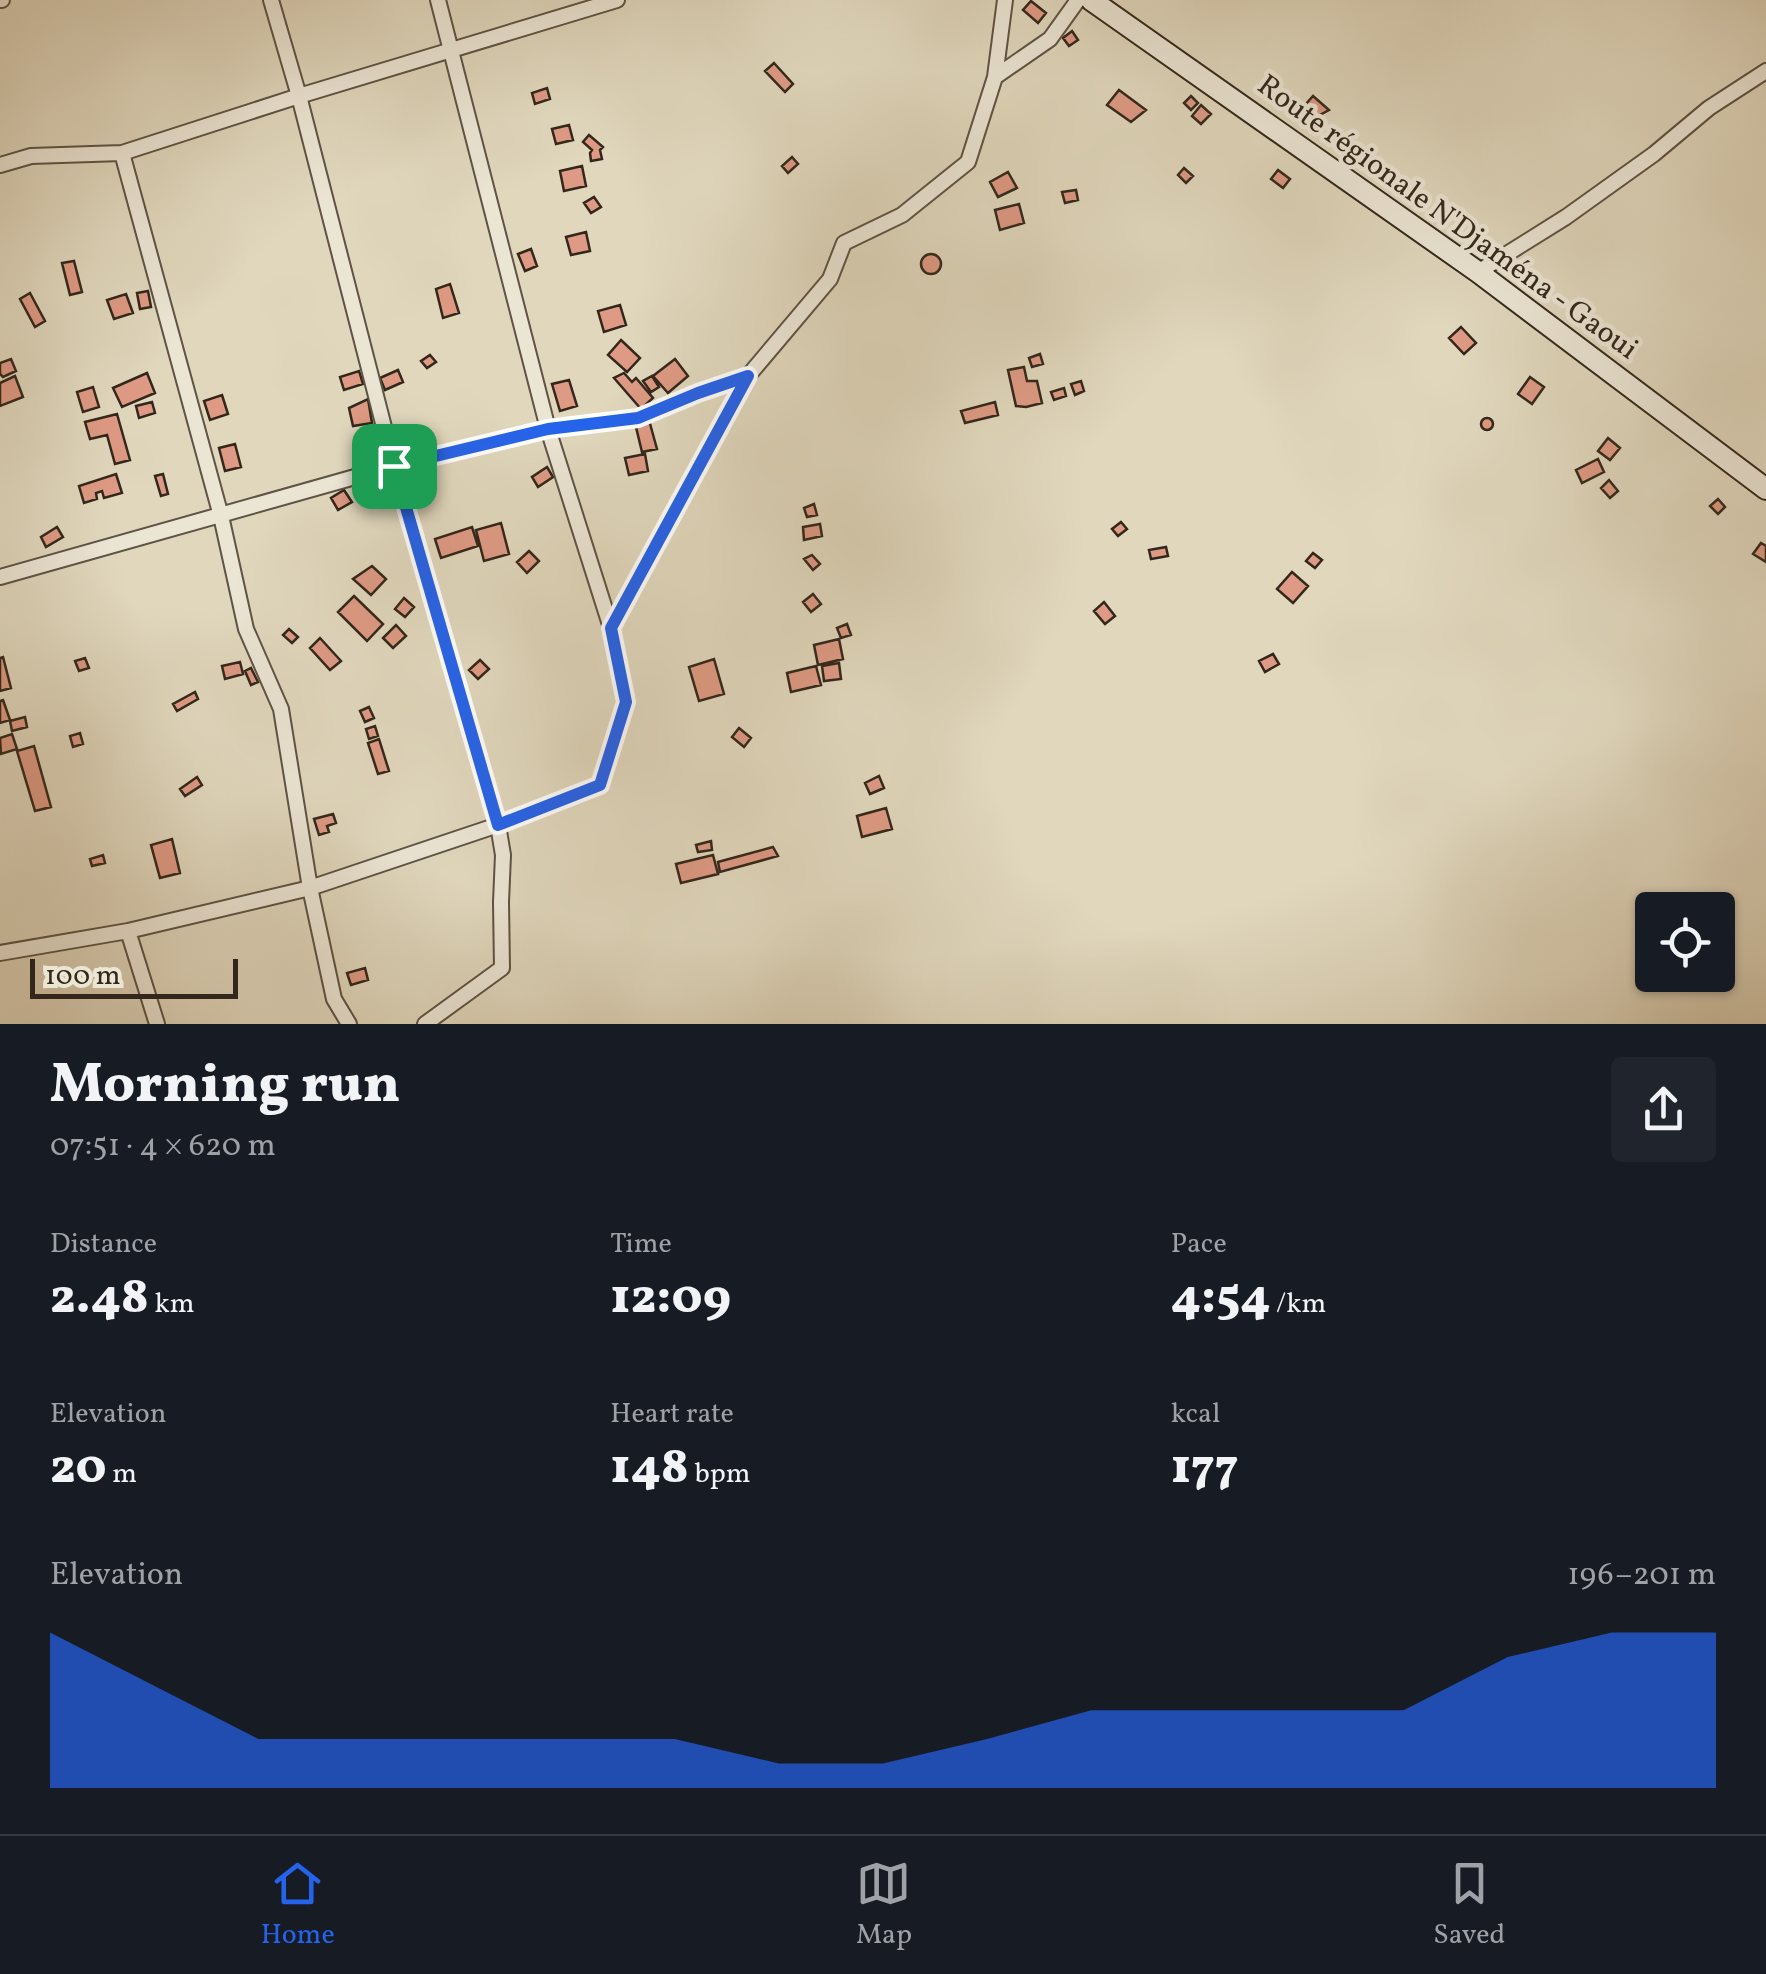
<!DOCTYPE html>
<meta charset="utf-8">
<style>
:root{--surface:#171b24;--page:#20242c;--text:#f1f3f6;--muted:#9ea1a6;--line:#363941;--accent:#2563eb}
body{margin:0;font-family:Vollkorn,serif;background:var(--page);color:var(--text);height:100vh;display:flex;flex-direction:column;font-size:38px;white-space:nowrap}
*{box-sizing:border-box;margin:0}
p{font-size:32px;color:var(--muted)}
.icon{flex:none;width:55px;height:55px;fill:none;stroke:currentColor;stroke-width:2;stroke-linecap:round;stroke-linejoin:round}
.map{position:relative;height:1024px;overflow:hidden}
.side{display:flex;flex-direction:column;background:var(--surface);flex:1}
.side>*{flex:none}
.fabs{position:absolute;left:1635px;top:892px;display:grid;gap:20px}
.fabs a{display:grid;place-items:center;width:100px;height:100px;border-radius:10px;background:var(--surface);box-shadow:0 2px 8px #0004;font-size:50px}
.scale{position:absolute;left:30px;bottom:25px;width:208px;box-sizing:border-box;padding-left:10px;border:5px solid #33271b;border-top:0;font-size:28px;line-height:35px;white-space:nowrap;color:#33271b;-webkit-text-stroke:8px #ebe5d4;paint-order:stroke}
.pin{position:absolute;display:grid;place-items:center;width:85px;height:85px;color:#fff;margin:-42px;border-radius:20px;box-shadow:0 5px 15px #0006}
.round{display:grid;place-items:center;flex:none;width:105px;height:105px;border-radius:10px;background:var(--page)}
.head{display:flex;align-items:center;justify-content:space-between;height:170px;padding:0 50px}
h1{font-size:55px;font-weight:800;line-height:75px}
.stats{display:grid;grid-template-columns:repeat(3,1fr);gap:15px;height:170px;padding:10px 50px}
.stats div{display:grid;align-content:center}
.stats b{font-size:50px;font-weight:800}
.stats small{font-size:28px;font-weight:400}
.stats p{font-size:28px}
.chart{height:280px;padding:20px 50px}
.chart p{display:flex;justify-content:space-between}
.chart svg{width:100%;height:180px;margin-top:10px;fill:var(--accent);opacity:.7}
.menu{display:flex;justify-content:space-around;align-items:center;height:140px;border-top:2px solid var(--line);background:var(--surface);font-size:28px;color:var(--muted)}
.menu a{display:grid;justify-items:center;gap:5px}
.menu .current{color:var(--accent)}
.map>svg:first-child{display:block}
</style>
<div class="map">
<svg width="1766" height="1024" viewBox="0 0 1766 1024">
<rect width="100%" height="100%" fill="#e0d7bd"/>
<filter id="stains"><feTurbulence type="fractalNoise" baseFrequency=".002" numOctaves="4"/><feColorMatrix values="0 0 0 0 .2 0 0 0 0 .09 0 0 0 0 .02 0 0 0 .5 -.17"/></filter>
<radialGradient id="worn" r=".72"><stop offset=".6" stop-color="#630" stop-opacity="0"/><stop offset="1" stop-color="#630" stop-opacity=".3"/></radialGradient>
<!-- building -->
<path fill="#de9a84" stroke="#33271b" stroke-width="2.5" d="M1031,1L1046,13L1038,23L1023,10Z
M1072,31L1078,40L1069,46L1063,38Z
M774,63L793,84L785,92L765,71Z
M547,88L550,99L535,104L532,93Z
M1119,90L1146,110L1131,122L1107,105Z
M1191,96L1198,103L1191,110L1184,103Z
M1313,96L1329,110L1318,116L1305,105Z
M1201,105L1211,114L1201,124L1192,116Z
M569,125L573,140L556,144L552,129Z
M589,135L603,147L600,150L602,159L591,161L590,153L592,150L583,142Z
M792,157L798,164L788,173L782,166Z
M582,166L586,186L564,191L560,171Z
M1184,168L1193,176L1186,183L1178,175Z
M1278,170L1290,179L1283,188L1271,179Z
M1008,172L1017,188L998,197L990,182Z
M1076,190L1078,200L1065,203L1062,192Z
M594,197L601,207L591,213L584,203Z
M1019,204L1024,223L1000,230L995,210Z
M586,232L590,251L571,255L566,237Z
M531,249L537,266L525,271L518,254Z
M921 264a10 10 0 1 1 20 0a10 10 0 1 1-20 0Z
M74,261L82,292L70,295L62,263Z
M450,284L459,313L443,318L436,289Z
M148,291L151,307L140,309L137,293Z
M30,293L45,321L35,327L20,299Z
M126,294L133,313L114,319L107,300Z
M620,305L626,325L604,332L598,311Z
M1461,327L1476,343L1464,354L1449,338Z
M621,340L640,358L627,372L608,355Z
M1040,354L1043,364L1032,367L1029,358Z
M430,355L436,362L427,368L421,361Z
M11,359L16,371L3,377L0,374V363Z
M675,359L688,376L668,393L653,376Z
M1024,367L1027,381H1037L1042,403L1026,407L1016,406L1008,370Z
M398,370L403,382L385,390L380,378Z
M359,371L363,384L344,390L340,377Z
M147,373L155,393L122,407L113,388Z
M624,373L632,382L636,378L653,398L641,409L614,378Z
M15,376L23,397L0,406V383Z
M652,376L659,387L651,392L643,381Z
M1530,377L1544,387L1532,404L1518,394Z
M569,380L577,406L560,411L552,384Z
M1081,381L1084,391L1075,395L1071,384Z
M93,387L99,407L83,412L77,392Z
M1064,388L1066,396L1054,400L1051,392Z
M222,395L228,414L210,420L204,401Z
M368,399L372,423L353,426L349,408Z
M152,402L155,413L139,418L136,406Z
M995,402L998,415L965,423L961,411Z
M117,414L130,460L115,464L107,435L90,439L85,422Z
M1481 424a6 6 0 1 1 12 0a6 6 0 1 1-12 0Z
M649,420L657,449L642,452L635,423Z
M1608,438L1620,448L1610,460L1598,451Z
M235,444L241,467L225,471L219,448Z
M645,454L648,471L629,475L625,458Z
M1598,459L1604,472L1582,483L1576,470Z
M547,467L553,477L538,487L532,477Z
M116,474L122,493L104,498L102,491L96,493L97,499L84,503L79,486Z
M163,474L168,494L161,496L155,476Z
M1609,480L1618,491L1610,498L1601,488Z
M344,490L352,502L338,510L331,498Z
M1718,499L1725,507L1718,514L1710,506Z
M814,504L817,515L807,517L804,508Z
M1121,522L1127,529L1118,536L1112,529Z
M501,523L509,554L484,561L476,530Z
M820,524L822,536L804,540L803,527Z
M57,527L63,537L46,547L41,537Z
M472,527L478,546L441,558L435,539Z
M1761,543L1766,546V562L1753,554Z
M1166,547L1168,556L1151,559L1149,550Z
M529,551L539,561L527,573L517,562Z
M1313,553L1322,560L1315,568L1306,561Z
M812,555L820,564L813,570L804,559Z
M372,566L386,579L371,595L353,579Z
M1292,572L1308,586L1293,603L1277,589Z
M813,594L821,604L811,612L803,602Z
M354,596L383,624L367,641L338,612Z
M404,598L414,607L405,617L395,609Z
M1104,602L1115,616L1105,624L1094,611Z
M847,624L851,635L841,638L837,628Z
M396,625L406,636L393,648L383,638Z
M289,629L298,637L292,643L283,635Z
M320,638L341,661L330,670L310,648Z
M839,639L843,659L818,665L814,645Z
M1273,654L1279,664L1265,672L1259,661Z
M3,657L11,688L0,691V658Z
M85,658L89,668L79,671L75,661Z
M714,659L724,694L699,701L689,667Z
M480,660L489,669L478,679L469,670Z
M240,662L243,674L225,679L222,666Z
M839,663L841,679L824,681L822,666Z
M816,666L821,685L791,692L787,673Z
M251,668L258,682L251,685L245,671Z
M195,692L198,699L177,711L173,704Z
M3,700L10,720L0,723V701Z
M369,707L374,718L365,722L360,711Z
M25,717L27,727L12,731L10,721Z
M375,726L378,736L369,739L366,729Z
M739,728L751,738L744,747L732,737Z
M80,733L83,744L73,747L70,736Z
M12,734L17,749L1,754L0,738Z
M379,739L389,771L378,774L368,743Z
M34,746L51,807L35,811L17,751Z
M879,776L884,788L870,794L865,783Z
M197,777L202,785L185,796L180,789Z
M886,808L892,829L862,837L857,816Z
M333,814L336,823L327,826L329,832L319,835L314,819Z
M172,839L180,873L160,878L151,845Z
M711,841L712,850L698,852L696,845Z
M773,847L778,856L720,872L718,862Z
M103,855L105,863L92,866L90,859Z
M713,855L718,874L681,883L676,864Z
M365,968L368,980L351,985L347,973Z"/>
<g fill="none" stroke-linecap="round" stroke-linejoin="round">
<defs>
<path id="street" d="M0,0H2
M271,0L299,96L394,466L498,825L503,855L501,902L502,968L425,1024
M438,0L548,429L611,628
M995,77L1050,39L1078,0
M122,153L221,516L246,629L281,709L310,888L334,999L349,1024
M0,165L31,156L122,153L299,96L617,0
M1478,272L1566,217L1654,154L1709,108L1766,71
M0,577L394,466L548,429L638,418L698,393L748,376L830,279L844,243L902,215L968,162L995,77L1005,0
M128,931L310,888L498,825L600,785L626,702L611,628L748,376
M0,953L128,931L157,1024"/>
<path id="secondary" d="M1091,0L1478,272L1766,489"/>
</defs>
<!-- street casing -->
<use href="#street" stroke="#5e5344" stroke-width="18"/>
<!-- secondary casing -->
<use href="#secondary" stroke="#33271b" stroke-width="24"/>
<!-- street -->
<use href="#street" stroke="#ebe5d4" stroke-width="14"/>
<!-- secondary -->
<use href="#secondary" stroke="#ebe5d4" stroke-width="20"/>
</g>
<g fill="none" stroke-linecap="round" stroke-linejoin="round">
<defs>
<path id="route" d="M748,376L611,628L626,702L600,785L498,825L394,466L548,429L638,418L698,393Z"/>
</defs>
<!-- route casing -->
<use href="#route" stroke="#fff" stroke-width="20"/>
<!-- route -->
<use href="#route" stroke="#2563eb" stroke-width="12"/>
</g>
<g text-anchor="middle" dominant-baseline="central" stroke-width="9" stroke-linejoin="round" paint-order="stroke">
<!-- street labels -->
<g font-size="30" fill="#33271b" stroke="#ebe5d4">
<text transform="translate(1447 218) rotate(36)">Route régionale N'Djaména - Gaoui</text>
</g>
</g>
<rect width="100%" height="100%" filter="url(#stains)"/>
<rect width="100%" height="100%" fill="url(#worn)"/>
</svg>
<div class="fabs">
<a><svg class="icon" aria-label="locate" viewBox="0 0 24 24"><circle cx="12" cy="12" r="6"/><path d="M12 2v4M12 18v4M2 12h4M18 12h4"/></svg></a>
</div>
<div class="scale">100 m</div>
<div class="pin" style="left:394px;top:466px;background:#1e9e55"><svg class="icon" aria-label="arrive" viewBox="0 0 24 24"><path d="M6 21V4h12l-3 4 3 4H6"/></svg></div>
</div>
<section class="side">
<div class="head"><div><h1>Morning run</h1><p>07:51 · 4 × 620 m</p></div><a class="round"><svg class="icon" aria-label="share" viewBox="0 0 24 24"><path d="M12 15V3M7 8l5-5 5 5M5 13v7h14v-7"/></svg></a></div>
<div class="stats">
<div><p>Distance</p><b>2.48<small> km</small></b></div>
<div><p>Time</p><b>12:09</b></div>
<div><p>Pace</p><b>4:54<small> /km</small></b></div>
</div>
<div class="stats">
<div><p>Elevation</p><b>20<small> m</small></b></div>
<div><p>Heart rate</p><b>148<small> bpm</small></b></div>
<div><p>kcal</p><b>177</b></div>
</div>
<div class="chart"><p><span>Elevation</span>196–201 m</p>
<svg viewBox="0 0 160 44" preserveAspectRatio="none"><path d="M0 44V6L10 19L20 32L30 32L40 32L50 32L60 32L70 38L80 38L90 32L100 25L110 25L120 25L130 25L140 12L150 6L160 6V44z"/></svg>
</div>
</section>
<nav class="menu">
<a class="current"><svg class="icon" aria-label="home" viewBox="0 0 24 24"><path d="M3 11l9-7 9 7M6 9v11h12V9"/></svg>Home</a>
<a><svg class="icon" aria-label="map" viewBox="0 0 24 24"><path d="M3 6l6-2 6 2 6-2v14l-6 2-6-2-6 2zM9 4v14M15 6v14"/></svg>Map</a>
<a><svg class="icon" aria-label="saved" viewBox="0 0 24 24"><path d="M7 4h10v16l-5-4-5 4z"/></svg>Saved</a>
</nav>
